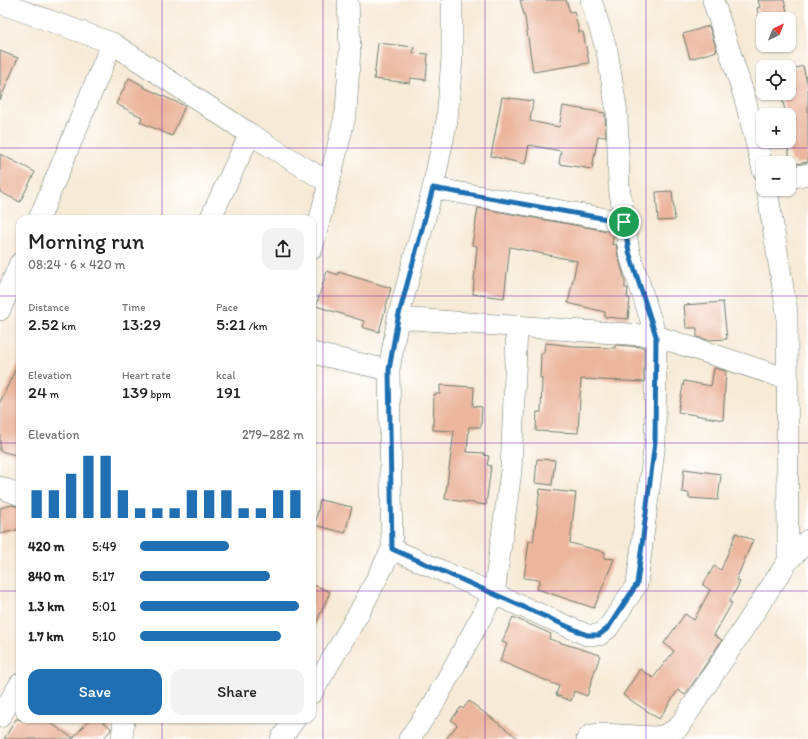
<!DOCTYPE html>
<meta charset="utf-8">
<style>
:root{--surface:#fff;--page:#f2f2f2;--text:#202124;--muted:#757577;--accent:#1f6fb2}
body{margin:0;font-family:Itim,sans-serif;background:var(--page);color:var(--text);height:100vh;display:flex;flex-direction:column;font-size:15px;white-space:nowrap}
*{box-sizing:border-box;margin:0}
p{font-size:13px;color:var(--muted)}
.icon{flex:none;width:22px;height:22px;fill:none;stroke:currentColor;stroke-width:2;stroke-linecap:round;stroke-linejoin:round}
.map{position:relative;flex:1;overflow:hidden}
.details{position:absolute;left:16px;top:215px;width:300px;height:508px;display:flex;flex-direction:column;background:var(--surface);border-radius:12px;box-shadow:0 1px 3px #0004}
.details>*{flex:none}
.needle{width:26px;rotate:43deg}
.controls{position:absolute;left:756px;top:12px;display:grid;gap:8px}
.controls a{display:grid;place-items:center;width:40px;height:40px;border-radius:8px;background:var(--surface);box-shadow:0 1px 3px #0004;font-size:20px}
.pin{position:absolute;display:grid;place-items:center;width:34px;height:34px;color:#fff;margin:-17px;border:2px solid #fff;border-radius:50%;box-shadow:0 1px 4px #0007}
.round{display:grid;place-items:center;flex:none;width:42px;height:42px;border-radius:12px;background:var(--page)}
.overview{display:flex;align-items:center;justify-content:space-between;height:68px;padding:0 12px}
h1{font-size:22px;font-weight:600;line-height:30px}
.metrics{display:grid;grid-template-columns:repeat(3,1fr);gap:6px;height:68px;padding:4px 12px}
.metrics div{display:grid;align-content:center}
.metrics b{font-size:17px;font-weight:600}
.metrics small{font-size:11px;font-weight:400}
.metrics p{font-size:11px}
.chart{height:112px;padding:8px 12px}
.chart p{display:flex;justify-content:space-between}
.chart svg{width:100%;height:72px;margin-top:4px;stroke:var(--accent);stroke-width:6}
.primary-button{display:flex;gap:8px;margin-top:auto;padding:8px 12px}
.primary-button a{flex:1;height:46px;border-radius:12px;background:var(--accent);color:#fff;font-size:16px;font-weight:600;line-height:46px;text-align:center}
.primary-button a+a{background:var(--page);color:var(--text)}
ul{padding:0 12px;list-style:none;font-size:13px}
li{display:grid;grid-template-columns:64px 48px 1fr;align-items:center;height:30px}
li i{height:10px;border-radius:5px;background:var(--accent)}
.map>svg:first-child{display:block}
</style>
<div class="map">
<svg width="808" height="739" viewBox="0 0 808 739">
<rect width="100%" height="100%" fill="#fff"/>
<filter id="ink" filterUnits="userSpaceOnUse"><feTurbulence type="fractalNoise" baseFrequency=".025" numOctaves="2"/><feDisplacementMap in="SourceGraphic" scale="8" xChannelSelector="R" yChannelSelector="G"/><feConvolveMatrix kernelMatrix="1 2 1 2 8 2 1 2 1" color-interpolation-filters="sRGB"/></filter>
<filter id="wash" filterUnits="userSpaceOnUse"><feTurbulence type="fractalNoise" baseFrequency=".012" numOctaves="4" result="noise"/><feDisplacementMap in="SourceGraphic" scale="16" xChannelSelector="R" yChannelSelector="G"/><feGaussianBlur stdDeviation="0.9" result="paint"/><feColorMatrix in="noise" values="0 0 0 0 0 0 0 0 0 0 0 0 0 0 0 0 0 1.4 0 .05"/><feComposite in="paint" operator="in"/></filter>
<g filter="url(#wash)">
<rect width="100%" height="100%" fill="#f7ead7"/>
<g id="blocks">
<!-- building -->
<path fill="#ebb69d" d="M520,0H566L570,12L574,11L579,32H583L589,63L533,72L525,18Z
M758,0H784L789,19H763V27L761,28L757,8L760,7Z
M709,26L717,51L690,59L683,34Z
M378,43L414,47L413,53L428,54L426,80L410,78V83L374,79Z
M0,51L18,58L0,100Z
M803,66L808,86V162L796,164L795,161L791,162L787,145L789,144V115H786L781,93H789V70Z
M129,78L144,86L143,87L185,106L172,136L140,122L142,117L116,104Z
M502,97L533,101L530,121L559,127L563,106L605,113L606,137L598,136L592,169L559,164L561,151L529,145L525,164L491,156Z
M0,154L35,172L20,202L0,192Z
M672,191L675,220L658,221L656,192Z
M478,208L614,232L612,245L616,244L618,256L625,280V288H628L627,298H630L628,319L605,317V312L568,303L577,261L510,247L504,298L473,294L477,246L472,245Z
M327,271L338,275V272L391,288L379,332L362,327L364,321L316,306Z
M723,302L727,339L708,340L697,337V328H686L684,305Z
M545,343L575,346L574,347L615,348V345L644,347V382L581,379L578,433L536,431L537,412H541L542,378H540L541,353H544Z
M20,360V456L0,451V402Z
M714,368L726,371L723,420L678,412L684,381L711,386Z
M440,385L474,387L473,406L482,407L481,427H469L467,452L484,453V455L489,456L487,465L491,466L486,505L445,499L454,431L433,430L434,394H440Z
M537,459L555,460L552,485L535,483Z
M684,469L721,474L718,500L689,498V493L682,492Z
M540,489L576,493L570,543L605,552L604,558L614,559L594,608L537,589L540,580L524,578L529,541L533,542Z
M320,500L352,507L345,533L315,525Z
M12,505L20,507V529L0,534V508Z
M736,533L753,540L736,580L740,582L729,602L732,603L714,635L722,640L685,695L678,690L659,719L623,695L640,669L653,678L674,651L664,643L685,614L694,620L710,590L703,585L714,566L721,570Z
M312,584L330,592L312,633Z
M513,617L551,634L549,639L600,655L587,696L574,691L571,701L556,695L559,686L500,661L507,644L502,642Z
M469,701L519,739H446L457,725L451,720L461,707L463,709Z
M16,719H44L73,738L90,719H100L111,728V730L103,739H4Z"/>
</g>
</g>
<g filter="url(#ink)">
<use href="#blocks" fill-opacity="0" stroke="#6b7a6d" stroke-width="1"/>
<g fill="none" stroke-linecap="round" stroke-linejoin="round">
<defs>
<path id="minor" d="M713,0L745,99L763,170
M0,3L112,43L250,134L329,183
M789,178L808,174
M433,188L624,222
M767,189L787,313L788,561
M39,219L112,43
M210,219L250,134
M312,249L329,183L346,112L350,49L348,0
M0,310L20,263
M398,318L656,336L788,379
M312,353L389,370
M0,487L20,495
M392,549L587,635H599L608,628L637,584L655,442L656,336L629,252L619,186L617,113L607,51L591,0
M312,693L360,611L392,549L389,370L398,318L433,188L447,120L452,58V0
M0,717L20,684
M122,739L124,719
M281,739L295,719
M409,739L434,703L494,594L511,471L517,326
M587,739L591,735L602,734L655,737L665,735L678,728L788,561L808,540"/>
</defs>
<!-- minor casing -->
<use href="#minor" stroke="#6b7a6d" stroke-width="22"/>
<!-- minor -->
<use href="#minor" stroke="#fff" stroke-width="21"/>
</g>
</g>
<g fill="none" stroke-linecap="round" stroke-linejoin="round" filter="url(#ink)">
<defs>
<path id="route" d="M433,188L624,222L629,252L656,336L655,442L637,584L608,628L599,635H587L392,549L389,370L398,318Z"/>
</defs>
<!-- route casing -->
<use href="#route" stroke="#fff" stroke-width="8"/>
<!-- route -->
<use href="#route" stroke="#1f6fb2" stroke-width="5"/>
</g>
<!-- grid -->
<path fill="none" stroke="#7b2cbf" stroke-width="1" stroke-opacity="0.55" d="M162,0V219M323,0V739M485,0V739M646,0V739M0,148H808M0,296H20M312,296H808M0,443H20M312,443H808M0,591H20M312,591H808M162,719V739"/>
</svg>
<div class="controls">
<a><svg class="needle" viewBox="-14 -14 28 28"><path d="M0-13l5 13h-10z" fill="#e53935"/><path d="M0 13l5-13h-10z" fill="#757577"/></svg></a>
<a><svg class="icon" aria-label="locate" viewBox="0 0 24 24"><circle cx="12" cy="12" r="6"/><path d="M12 2v4M12 18v4M2 12h4M18 12h4"/></svg></a>
<a>+</a>
<a>−</a>
</div>
<div class="pin" style="left:624px;top:222px;background:#1e9e55"><svg class="icon" aria-label="arrive" viewBox="0 0 24 24"><path d="M6 21V4h12l-3 4 3 4H6"/></svg></div>
<section class="details">
<div class="overview"><div><h1>Morning run</h1><p>08:24 · 6 × 420 m</p></div><a class="round"><svg class="icon" aria-label="share" viewBox="0 0 24 24"><path d="M12 15V3M7 8l5-5 5 5M5 13v7h14v-7"/></svg></a></div>
<div class="metrics">
<div><p>Distance</p><b>2.52<small> km</small></b></div>
<div><p>Time</p><b>13:29</b></div>
<div><p>Pace</p><b>5:21<small> /km</small></b></div>
</div>
<div class="metrics">
<div><p>Elevation</p><b>24<small> m</small></b></div>
<div><p>Heart rate</p><b>139<small> bpm</small></b></div>
<div><p>kcal</p><b>191</b></div>
</div>
<div class="chart"><p><span>Elevation</span>279–282 m</p>
<svg viewBox="0 0 160 44" preserveAspectRatio="none"><path d="M5 44V27M15 44V27M25 44V17M35 44V6M45 44V6M55 44V27M65 44V38M75 44V38M85 44V38M95 44V27M105 44V27M115 44V27M125 44V38M135 44V38M145 44V27M155 44V27"/></svg>
</div>
<ul>
<li><b>420 m</b>5:49<i style="width:54%"></i></li>
<li><b>840 m</b>5:17<i style="width:79%"></i></li>
<li><b>1.3 km</b>5:01<i style="width:97%"></i></li>
<li><b>1.7 km</b>5:10<i style="width:86%"></i></li>
</ul>
<div class="primary-button"><a>Save</a><a>Share</a></div>
</section>
</div>
